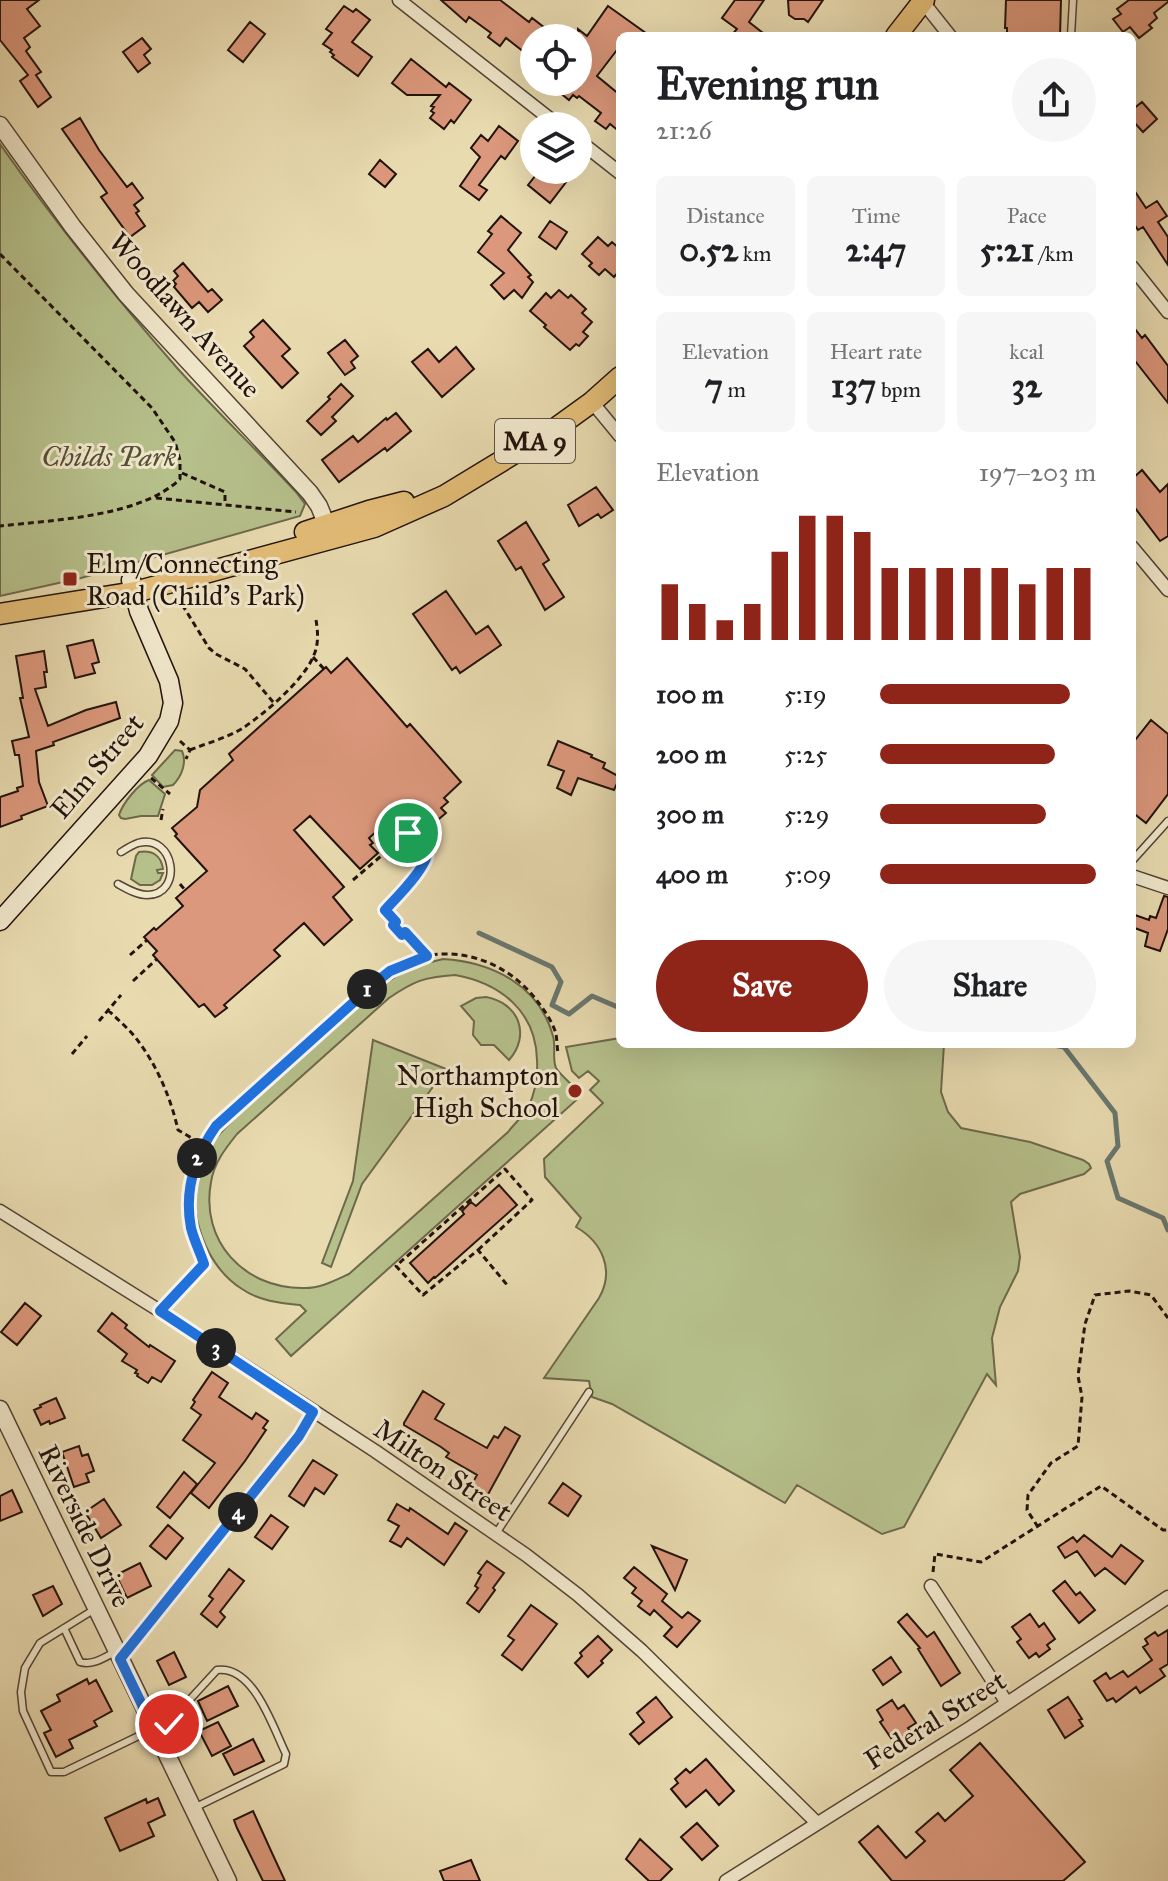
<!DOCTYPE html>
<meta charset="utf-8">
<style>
:root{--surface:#fff;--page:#f6f6f6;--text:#202124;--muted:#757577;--accent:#8f2418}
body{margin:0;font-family:"IM FELL Great Primer",serif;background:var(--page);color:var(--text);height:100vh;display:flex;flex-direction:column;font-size:30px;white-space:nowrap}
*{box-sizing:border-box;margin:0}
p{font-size:26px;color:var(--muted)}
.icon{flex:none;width:44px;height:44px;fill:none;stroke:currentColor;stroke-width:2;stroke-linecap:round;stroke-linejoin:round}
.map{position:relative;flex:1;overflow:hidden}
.details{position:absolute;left:616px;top:32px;width:520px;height:1016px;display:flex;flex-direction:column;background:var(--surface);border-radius:12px;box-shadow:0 8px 32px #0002}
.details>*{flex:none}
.buttons{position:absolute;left:520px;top:24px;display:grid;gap:16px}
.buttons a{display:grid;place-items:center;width:72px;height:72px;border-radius:50%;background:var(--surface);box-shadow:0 8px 32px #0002;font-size:40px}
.pin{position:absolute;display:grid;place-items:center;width:68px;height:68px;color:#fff;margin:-34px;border:4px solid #fff;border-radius:50%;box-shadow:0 2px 8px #0007}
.km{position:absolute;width:40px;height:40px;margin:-20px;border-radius:50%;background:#222;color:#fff;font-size:22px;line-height:40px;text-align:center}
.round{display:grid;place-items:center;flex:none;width:84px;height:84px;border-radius:42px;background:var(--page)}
.head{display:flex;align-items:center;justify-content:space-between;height:136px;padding:0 40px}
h1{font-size:44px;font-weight:700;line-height:60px}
.stats{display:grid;grid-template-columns:repeat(3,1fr);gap:12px;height:136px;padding:8px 40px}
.stats div{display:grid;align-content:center;border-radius:12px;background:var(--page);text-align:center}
.stats b{font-size:34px;font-weight:700}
.stats small{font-size:22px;font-weight:400}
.stats p{font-size:22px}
.chart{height:224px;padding:16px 40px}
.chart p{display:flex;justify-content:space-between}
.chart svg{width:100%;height:144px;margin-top:8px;stroke:var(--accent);stroke-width:6}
.cta{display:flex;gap:16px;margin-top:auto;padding:16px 40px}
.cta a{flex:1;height:92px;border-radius:48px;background:var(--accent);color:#fff;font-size:32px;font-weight:700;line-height:92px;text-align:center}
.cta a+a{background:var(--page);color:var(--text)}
ul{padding:0 40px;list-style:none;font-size:26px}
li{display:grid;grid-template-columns:128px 96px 1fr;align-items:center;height:60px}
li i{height:20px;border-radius:10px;background:var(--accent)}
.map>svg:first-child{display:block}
</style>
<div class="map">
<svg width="1168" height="1881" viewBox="0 0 1168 1881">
<rect width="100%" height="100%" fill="#e9dbb0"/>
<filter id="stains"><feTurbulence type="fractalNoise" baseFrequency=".0025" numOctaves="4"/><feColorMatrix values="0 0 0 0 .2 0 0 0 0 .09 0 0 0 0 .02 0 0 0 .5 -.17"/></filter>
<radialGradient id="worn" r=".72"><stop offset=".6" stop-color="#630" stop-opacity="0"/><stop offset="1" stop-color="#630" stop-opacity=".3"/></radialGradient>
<!-- green -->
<path fill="#b6c08b" stroke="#6c694c" stroke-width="2" fill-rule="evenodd" d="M0,144C55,222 115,297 178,369C216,411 257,450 296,492L305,504L300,516L81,578L0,596Z
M175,750L182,751C187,762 182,776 173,785L163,787L152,775Z
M149,780L165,794L158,816H141L125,819L121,818L119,815C123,803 138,784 149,780Z
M139,852C152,850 161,855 163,869L157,870L158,873H163L160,880L152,885H140L131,879L136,856Z
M443,959C492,962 539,985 553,1036C556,1046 552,1059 556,1068C560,1075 576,1088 582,1095L291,1356L276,1339L306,1311L300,1305C280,1303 259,1301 242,1289C200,1263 181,1195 206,1152C214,1138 226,1127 238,1115L382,985C401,972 419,964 443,959ZM455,975C500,983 536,1011 537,1060C538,1076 535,1093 528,1108C523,1116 514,1124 508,1132L349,1274C334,1281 319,1289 302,1288C244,1288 200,1241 211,1182C214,1163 225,1149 237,1134L389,998C414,981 424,977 455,975Z
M486,997C519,1003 531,1035 509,1060L494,1045H481L473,1035L474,1021L461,1006L476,998Z
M620,1038V1044H944L941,1092L948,1112L961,1128L1030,1142L1083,1160L1089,1164L1091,1168L1084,1174L1020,1194L1011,1202L1020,1257L1018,1271L1000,1307L992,1338L996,1385L987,1374L904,1527L882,1534L797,1485L785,1503L612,1404L592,1397L589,1381L544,1378L599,1298C615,1270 602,1242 576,1227L581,1218L545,1177L544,1159L603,1103L590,1090L599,1081L588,1071L579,1078L572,1071L566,1047Z
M373,1040L446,1069L362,1184L331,1267L322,1263L353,1181Z"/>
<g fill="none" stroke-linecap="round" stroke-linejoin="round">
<!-- stream -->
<path stroke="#69776f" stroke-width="5" d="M479,933L552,967L561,982L552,1005L569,1014L592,996L620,1008
M1048,1044L1064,1047L1115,1113L1118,1146L1107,1161L1118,1198L1163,1218L1168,1230"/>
</g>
<!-- building -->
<path fill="#dc987c" stroke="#22120c" stroke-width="2" d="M0,0H39L27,9L40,26L24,38L30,47L26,51L41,72L36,75L51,97L38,107L20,81L28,75L0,40Z
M441,0H500L529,22L532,18L558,38H534V60L506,38L500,46L488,37L491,33L469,17L466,22Z
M735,0H764L749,22L767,36H731L737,29L722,18Z
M788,0H823L808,22L804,19H795L789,15Z
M1006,0H1061L1060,36H1007V28H1005Z
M1129,0H1168V2L1154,13L1157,18L1149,25L1152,28L1139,38L1130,27L1123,32L1113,19L1121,14L1117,9Z
M344,6L353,12L356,9L370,20L352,42L372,57L358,76L332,57L334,55L330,52L332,50L323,44L332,33L326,29Z
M608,6L650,36H620V46L597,76L620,95V132L610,124L606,129L595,121L601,113L579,96L577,98L573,95L569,100L559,92L562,87L557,82H578V67L586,56L578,50V29L587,36Z
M250,22L265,34L243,62L228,50Z
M142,38L151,49L144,55L150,63L138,72L123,52Z
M411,59L446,87L449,83L471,100L454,123L451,120L444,129L430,118L434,113L431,111L434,107L431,106L440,95H407L392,83Z
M1142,102L1157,119L1143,132L1132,120V110Z
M80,118L99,150L127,187L132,183L143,198L134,205L139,211L136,213L145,226L130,237L101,197L107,193L62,129Z
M499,126L518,141L505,159L501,156L479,185L487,190L479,200L460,186L480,157L471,148L481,135L488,141Z
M380,160L396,174L385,187L369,174Z
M540,170H554L567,181L550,203L528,185Z
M1132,187L1146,208L1157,201L1167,216L1158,222L1168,237V265L1143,227L1138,230L1132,221Z
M501,216L521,233L508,250L531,275L528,277L533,282L522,298L514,290L504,299L491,285L504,273L478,252L492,234L488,231Z
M550,221L567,232L556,249L539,237Z
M598,237L608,246L612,242L620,249V270L614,277L605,269L599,275L589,266L592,263L582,254Z
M183,263L208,292L212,289L222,300L208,312L199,302L192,308L174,287L176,284L173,281L178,276L174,271Z
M559,290L568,298L571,295L586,309L582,313L592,322L583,332L588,336L579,346L576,344L570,350L544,327L546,325L530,311L546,293L551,298Z
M263,320L290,349L282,356L298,373L282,388L244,346L254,337L250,332Z
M1132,325L1142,338L1145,335L1168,366V403L1132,357Z
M345,340L358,356L351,362L355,368L345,375L328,353Z
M456,347L474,369L442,397L412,362L428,349L439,362Z
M341,384L353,396L332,417L336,421L321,435L307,421L330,399L328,397Z
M396,413L411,431L387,451L385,448L339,482L322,460L353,436L358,442L386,418L387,420Z
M1142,470L1160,492L1168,484V536L1160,541L1132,504V479Z
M596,487L613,510L601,518L598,514L579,526L568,505Z
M526,522L549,560L543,564L564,597L545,610L521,567L516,570L498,541Z
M446,591L476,634L488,626L501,645L460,673L456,667L452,670L413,614Z
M93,640L99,662L92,664L95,673L75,678L67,646Z
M44,651L47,672H44L46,687L35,689L48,726L86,710L116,702L120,718L53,742L54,745L36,751L39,782L48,806L21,816L22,819L0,827V797L18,791L17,788L23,786L19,755H15L12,741L29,737L20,698H23L16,656Z
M347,658L407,727L410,724L461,782L444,798L448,802L441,808L446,813L427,829L406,805L369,838L373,843L370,845L378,853L360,869L310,816L294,830L344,887L333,897L352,920L324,945L304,923L274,950L280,956L224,1005L227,1008L215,1017L204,1004L199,1007L153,955L157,951L144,937L154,928L156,930L183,906L176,898L207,871L175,836L177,834L172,828L197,807L200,790L233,760L229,754L326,667L331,673Z
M1151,720L1168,734V794L1146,823L1132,812V744Z
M558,741L592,755L591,757L605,763L603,768L620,777L614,790L578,778L571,795L557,788L564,771L548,765Z
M1164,896L1168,897V929L1160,951L1145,946L1148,933L1132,927V914L1149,920L1150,916L1156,918Z
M499,1185L517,1205L435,1278L434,1277L428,1283L410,1263L464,1214L462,1211L471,1202L476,1206Z
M25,1303L41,1316L17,1345L1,1332Z
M112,1313L127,1325L125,1328L149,1347L150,1345L175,1361L161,1382L152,1377L148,1383L137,1376L138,1374L135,1373L137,1370L122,1361L127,1354L98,1331Z
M212,1372L228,1383L219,1397L252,1419L256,1413L268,1421L263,1428L266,1430L245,1461L209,1508L191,1493L215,1463L183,1440L201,1415L191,1408L195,1402L193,1400Z
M423,1391L444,1404L435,1419L487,1448L494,1436L498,1438L505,1427L520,1436L486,1498L470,1488L477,1475L446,1457L449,1453L441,1447L404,1425V1423Z
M56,1398L65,1418L50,1424L49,1421L41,1425L34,1410L41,1407L40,1405Z
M79,1446L82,1456L88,1454L94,1471L86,1474L89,1482L74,1487L62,1452Z
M313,1460L337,1475L324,1494L315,1488L304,1506L289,1496Z
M184,1472L197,1484L170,1518L157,1507Z
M563,1483L581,1496L568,1516L549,1503Z
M12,1490L22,1512L0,1521V1496Z
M104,1499L121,1525L101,1538L85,1512Z
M397,1504L409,1511L410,1508L448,1534L455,1523L467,1531L444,1565L407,1538L401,1547L390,1541L399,1526L388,1520Z
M271,1515L288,1527L272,1549L255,1537Z
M168,1525L183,1538L166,1559L150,1546Z
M1084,1535L1112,1557L1121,1545L1143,1561L1125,1584L1105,1568L1095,1576L1077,1551L1065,1558L1058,1547L1073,1537L1077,1542Z
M652,1546L687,1560L675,1590Z
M487,1561L504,1573L493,1588L495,1590L479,1612L467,1603L478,1588L475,1586L481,1575L478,1573Z
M140,1563L151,1586L127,1598L116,1575Z
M634,1567L667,1594L662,1601L682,1618L688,1612L700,1621L677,1647L664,1636L672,1627L654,1610L650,1615L638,1606L642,1601L632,1593L636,1588L624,1578Z
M229,1569L244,1581L220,1612L225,1617L217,1627L201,1614L213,1599L209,1596Z
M1065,1581L1076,1595L1080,1592L1095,1610L1079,1623L1053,1591Z
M53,1586L62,1604L43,1616L33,1595Z
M531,1605L557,1624L522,1670L502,1655L514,1640L508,1636Z
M907,1614L927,1637L934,1632L960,1673L941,1686L918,1649L920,1648L898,1622Z
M1030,1614L1039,1627L1044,1623L1055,1639L1047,1645L1050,1649L1039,1657L1036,1653L1029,1658L1017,1642L1021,1639L1012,1627Z
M1168,1630V1664L1160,1669L1165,1676L1140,1693L1136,1687L1116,1702L1113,1698L1107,1701L1094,1681L1106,1673L1110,1679L1123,1671L1128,1677L1152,1660L1143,1647L1148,1644L1145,1639L1155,1632L1158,1636Z
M598,1636L612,1650L601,1661L603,1663L588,1677L575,1663L582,1656L580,1653Z
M174,1652L186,1677L169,1685L157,1661Z
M891,1657L901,1672L883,1685L873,1670Z
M87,1679L89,1684L96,1680L112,1711L94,1721L97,1726L69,1740L73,1748L56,1757L44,1733L51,1730L41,1711L60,1701L57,1695Z
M228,1686L238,1706L207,1721L198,1701Z
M656,1697L672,1717L639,1744L630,1734L644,1722L637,1713Z
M1068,1697L1082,1719L1079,1720L1083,1726L1065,1738L1048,1710Z
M892,1700L898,1709L904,1705L916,1723L908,1728L910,1731L900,1738L897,1734L891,1738L880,1722L883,1720L877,1710Z
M218,1722L231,1746L212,1756L199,1731Z
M253,1739L264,1761L234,1775L223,1754Z
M980,1743L1085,1862L1063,1881H892L859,1842L878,1826L906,1858L925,1841L916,1832L938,1813L945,1821L973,1796L950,1770Z
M706,1759L734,1791L719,1805L706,1790L686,1807L671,1789L678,1783L675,1779L686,1769L690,1773Z
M158,1798L165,1815L148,1823L154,1836L120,1851L105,1818L146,1799L147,1803Z
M253,1811L272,1853L285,1881H263L237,1828L234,1820Z
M697,1823L718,1846L702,1860L681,1837Z
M640,1839L672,1869L660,1881H649L626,1859Z
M471,1860L480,1881H444L440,1871Z"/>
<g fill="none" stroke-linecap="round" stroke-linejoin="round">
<defs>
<path id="service" d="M1071,36L1073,0
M1132,861L1168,821
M118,884C127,889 137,895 147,895C184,895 175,833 138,843C132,845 126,849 121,852
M160,1311L204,1264C200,1252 193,1239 191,1227C186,1198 192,1171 203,1144
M495,1535L589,1392
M95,1609L40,1643L25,1668L21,1692L23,1711L51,1772H64L153,1729
M64,1628L80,1662C93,1666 105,1657 117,1651
M160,1732L217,1670C254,1665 273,1728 286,1754L284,1764L196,1807"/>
<path id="minor" d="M399,0L559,126
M923,2L950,36
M578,140L620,173
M1132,267L1168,312
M592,402L620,436
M1132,547L1168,590
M1132,876L1168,888
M0,1211L160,1311L375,1451L526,1555L578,1595L642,1651L817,1823
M931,1586L1007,1703
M120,1659L299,1436L313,1412
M726,1881L971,1727L1168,1597"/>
<path id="tertiary" d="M0,125L73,227L126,294L310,493L319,506L330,533
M0,1409L228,1881"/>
<path id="secondary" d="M0,921L148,756L169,721L173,703L169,681L139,611L131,580"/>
<path id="trunk" d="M896,36L924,0
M305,532L369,511L404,502
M0,614L135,592L374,527L444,496L556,428L592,402L620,377"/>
</defs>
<!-- service casing -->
<use href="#service" stroke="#544435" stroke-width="9"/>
<!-- minor casing -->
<use href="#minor" stroke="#544435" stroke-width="15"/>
<!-- tertiary casing -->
<use href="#tertiary" stroke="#544435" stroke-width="19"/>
<!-- secondary casing -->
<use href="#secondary" stroke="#22120c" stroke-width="21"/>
<!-- trunk casing -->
<use href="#trunk" stroke="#22120c" stroke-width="23"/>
<!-- path -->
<path stroke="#22120c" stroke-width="3" stroke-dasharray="6 4" stroke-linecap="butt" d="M0,254L152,408L175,442L180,460V479C141,517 53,520 0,526
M182,473L225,492V504
M156,498L296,512
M149,554L151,557
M174,599L183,606L209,648L216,654L245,669L274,703
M313,657L324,669
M180,741L190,750L186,759
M190,750C207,743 227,738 243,728C265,713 303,681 313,657C319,645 318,632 316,620
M151,778L170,794
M161,820L163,809
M353,880L408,833L414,834L427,850C427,870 398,896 385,910L396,922L393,925L402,935L405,932L427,956
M180,884L185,890
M130,955L147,940
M133,981L157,959
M108,1010C117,1019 127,1027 135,1037C156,1063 171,1098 178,1130L195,1140
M99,1021L121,995
M72,1054L87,1036
M209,1136L216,1126L375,983C390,971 410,958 430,955C472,949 513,968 538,1002C545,1011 553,1023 556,1034C557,1040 557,1047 558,1053
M478,1250L532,1200L505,1169L396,1266L423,1295L478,1250L508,1286
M1038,1527L1027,1510L1028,1495L1051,1463L1078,1446L1082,1397L1078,1376L1085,1324L1095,1295L1129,1291L1151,1295L1168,1318
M933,1572L935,1554L981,1562L1101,1486L1163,1530H1168"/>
<!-- service -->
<use href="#service" stroke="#f1e8cc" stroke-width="6"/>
<!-- minor -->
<use href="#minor" stroke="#f1e8cc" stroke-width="12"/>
<!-- tertiary -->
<use href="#tertiary" stroke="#f1e8cc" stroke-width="16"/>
<!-- secondary -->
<use href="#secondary" stroke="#f1e8cc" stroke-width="18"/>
<!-- trunk -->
<use href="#trunk" stroke="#e4be78" stroke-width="20"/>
</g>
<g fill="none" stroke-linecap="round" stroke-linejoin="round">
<defs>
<path id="route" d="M169,1724L157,1736L120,1659L299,1436L313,1412L160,1311L204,1264C200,1252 194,1240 191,1228C184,1191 195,1156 216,1126L375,983L390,971L427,956L405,932L402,935L393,925L396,922L385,910C394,900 431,864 427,850C425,844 418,838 414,834L408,833"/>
</defs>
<!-- route casing -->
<use href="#route" stroke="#fff" stroke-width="16"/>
<!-- route -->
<use href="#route" stroke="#1a73e8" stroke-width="10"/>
</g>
<!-- markers -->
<g fill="#8f2418" stroke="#f1e8cc" stroke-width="3">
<rect x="62" y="571" width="16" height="16" rx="4"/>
<circle cx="575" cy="1091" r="8"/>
</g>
<g text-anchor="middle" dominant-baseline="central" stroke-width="6" stroke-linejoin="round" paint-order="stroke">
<!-- shield labels -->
<rect fill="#f1e8cc" stroke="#605246" stroke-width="2" x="495" y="419" width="80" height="44" rx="6"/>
<g font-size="26" font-weight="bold" fill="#22120c">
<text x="535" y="441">MA 9</text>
</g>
<!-- street labels -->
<g font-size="28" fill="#22120c" stroke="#f1e8cc">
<text transform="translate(185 315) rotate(48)">Woodlawn Avenue</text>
<text transform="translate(97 766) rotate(-50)">Elm Street</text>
<text transform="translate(443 1470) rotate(34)">Milton Street</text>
<text transform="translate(85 1526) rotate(64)">Riverside Drive</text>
<text transform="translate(935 1720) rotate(-32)">Federal Street</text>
</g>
<!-- park labels -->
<g font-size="28" font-style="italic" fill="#564f38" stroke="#f1e8cc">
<text x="109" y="456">Childs Park</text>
</g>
<!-- poi labels -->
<g font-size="28" fill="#22120c" stroke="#f1e8cc" text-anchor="start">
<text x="86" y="563">Elm/Connecting<tspan x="86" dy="32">Road (Child's Park)</tspan></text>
<text x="559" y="1075" text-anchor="end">Northampton<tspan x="559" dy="32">High School</tspan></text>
</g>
</g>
<rect width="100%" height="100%" filter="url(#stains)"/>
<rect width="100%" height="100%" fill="url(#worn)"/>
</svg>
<div class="buttons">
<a><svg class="icon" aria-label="locate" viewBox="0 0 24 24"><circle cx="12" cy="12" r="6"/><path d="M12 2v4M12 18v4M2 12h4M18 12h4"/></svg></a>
<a><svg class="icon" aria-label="layers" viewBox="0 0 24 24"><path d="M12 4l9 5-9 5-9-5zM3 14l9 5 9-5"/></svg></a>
</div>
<div class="pin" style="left:408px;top:833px;background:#1e9e55"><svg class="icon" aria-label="arrive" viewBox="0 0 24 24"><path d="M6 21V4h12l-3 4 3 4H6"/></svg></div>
<div class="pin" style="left:169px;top:1724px;background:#d93025"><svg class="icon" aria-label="check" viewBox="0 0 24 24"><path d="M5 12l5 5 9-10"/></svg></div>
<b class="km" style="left:367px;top:989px">1</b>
<b class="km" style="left:197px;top:1158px">2</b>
<b class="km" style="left:216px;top:1348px">3</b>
<b class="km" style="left:238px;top:1512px">4</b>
<section class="details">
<div class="head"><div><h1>Evening run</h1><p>21:26</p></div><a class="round"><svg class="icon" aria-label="share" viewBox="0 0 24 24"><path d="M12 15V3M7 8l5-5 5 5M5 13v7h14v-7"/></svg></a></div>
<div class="stats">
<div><p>Distance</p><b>0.52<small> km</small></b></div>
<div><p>Time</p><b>2:47</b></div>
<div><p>Pace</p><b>5:21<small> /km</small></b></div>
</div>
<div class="stats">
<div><p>Elevation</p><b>7<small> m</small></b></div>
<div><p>Heart rate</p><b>137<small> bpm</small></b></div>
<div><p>kcal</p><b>32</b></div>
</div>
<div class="chart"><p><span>Elevation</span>197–203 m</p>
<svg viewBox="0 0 160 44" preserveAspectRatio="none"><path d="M5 44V27M15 44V33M25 44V38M35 44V33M45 44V17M55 44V6M65 44V6M75 44V11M85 44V22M95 44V22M105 44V22M115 44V22M125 44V22M135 44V27M145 44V22M155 44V22"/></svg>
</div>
<ul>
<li><b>100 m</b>5:19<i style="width:88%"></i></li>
<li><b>200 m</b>5:25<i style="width:81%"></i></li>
<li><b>300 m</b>5:29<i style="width:77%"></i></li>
<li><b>400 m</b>5:09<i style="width:100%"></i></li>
</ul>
<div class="cta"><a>Save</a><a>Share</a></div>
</section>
</div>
